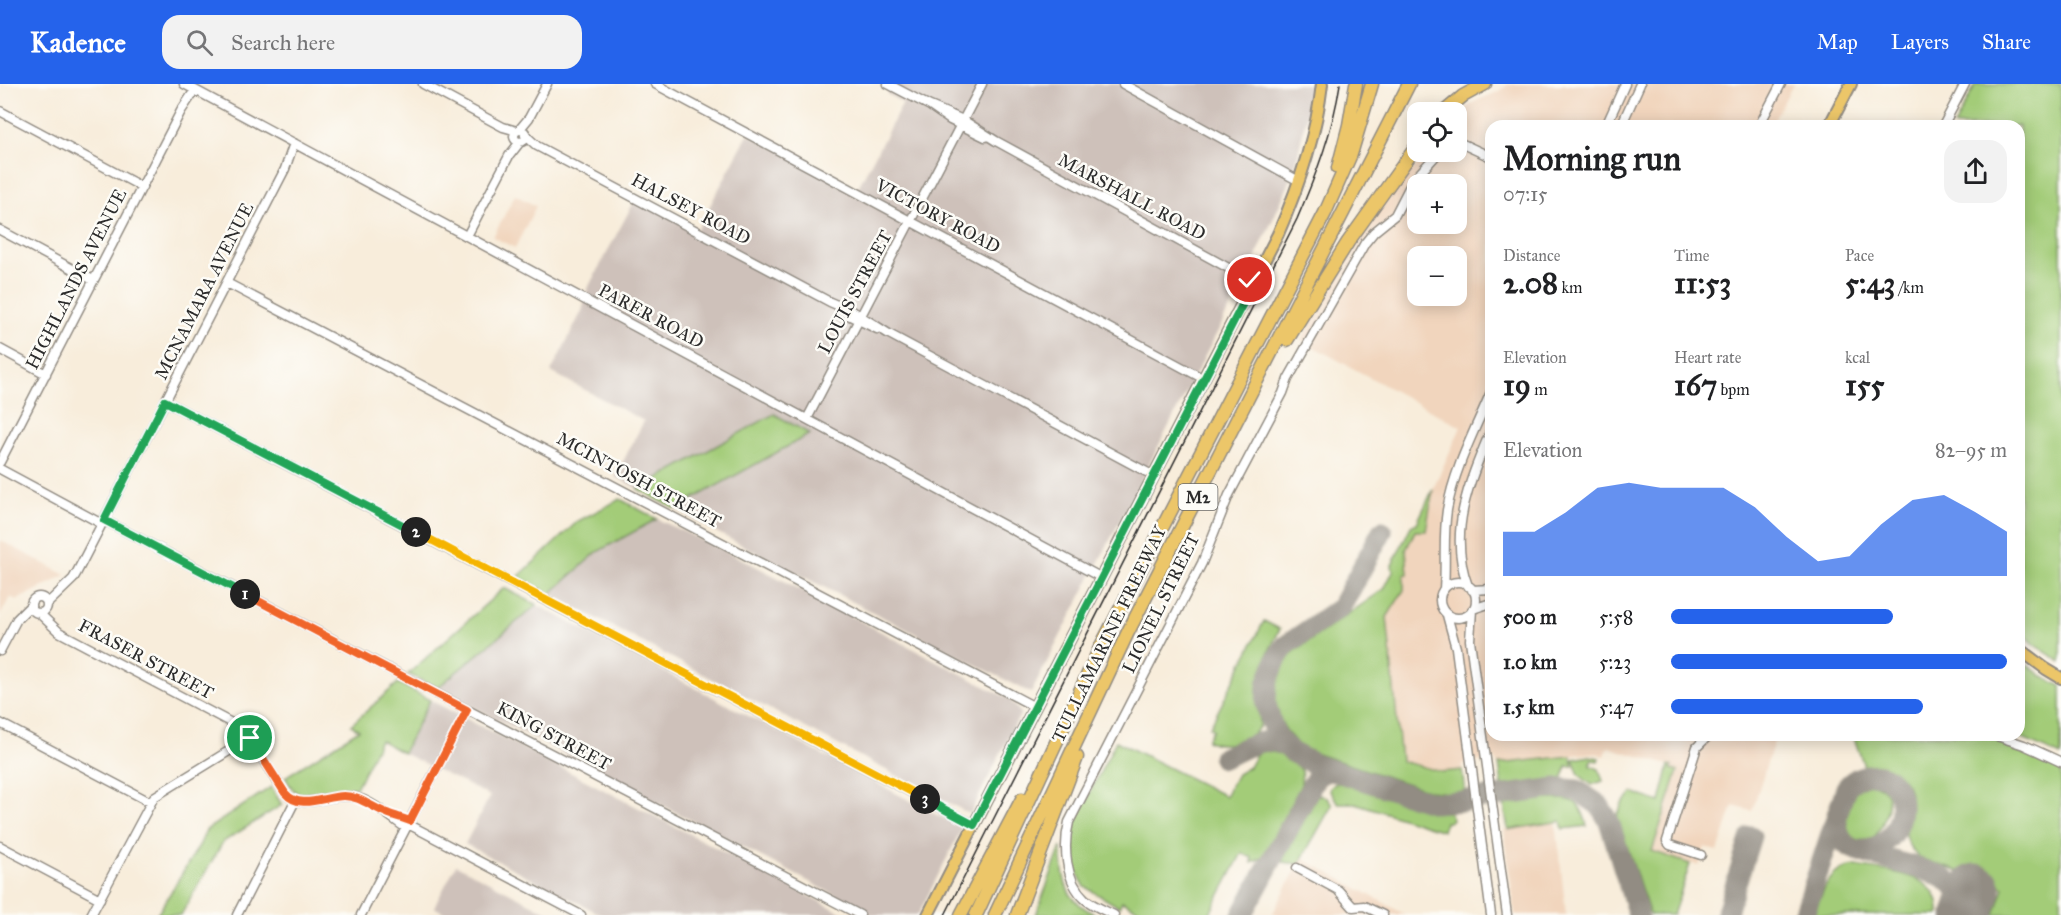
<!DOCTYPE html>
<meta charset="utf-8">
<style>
:root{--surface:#fff;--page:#f2f2f2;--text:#202124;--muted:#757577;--accent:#2563eb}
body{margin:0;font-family:"IM FELL Great Primer",serif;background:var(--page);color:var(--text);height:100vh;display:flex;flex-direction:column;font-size:22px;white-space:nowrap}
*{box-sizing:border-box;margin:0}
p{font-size:20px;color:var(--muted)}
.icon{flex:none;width:33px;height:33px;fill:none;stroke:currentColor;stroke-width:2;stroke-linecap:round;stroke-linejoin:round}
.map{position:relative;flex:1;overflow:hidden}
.details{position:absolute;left:1485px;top:36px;width:540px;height:621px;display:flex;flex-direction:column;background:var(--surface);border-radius:18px;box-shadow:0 3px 15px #0003}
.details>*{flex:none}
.buttons{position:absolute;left:1407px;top:18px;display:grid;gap:12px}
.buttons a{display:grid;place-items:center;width:60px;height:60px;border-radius:12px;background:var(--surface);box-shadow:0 3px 15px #0003;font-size:30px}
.pin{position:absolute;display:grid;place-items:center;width:51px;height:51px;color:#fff;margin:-26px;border:3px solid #fff;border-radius:50%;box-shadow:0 2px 6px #0007}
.km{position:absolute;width:30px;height:30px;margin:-15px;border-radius:50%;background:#222;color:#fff;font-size:16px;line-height:30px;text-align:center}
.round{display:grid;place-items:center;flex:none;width:63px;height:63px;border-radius:18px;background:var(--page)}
.head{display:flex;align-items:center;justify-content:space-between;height:102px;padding:0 18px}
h1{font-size:33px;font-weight:800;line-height:45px}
.stats{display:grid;grid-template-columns:repeat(3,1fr);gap:9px;height:102px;padding:6px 18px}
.stats div{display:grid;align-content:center}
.stats b{font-size:30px;font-weight:800}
.stats small{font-size:16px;font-weight:400}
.stats p{font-size:16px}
.chart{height:168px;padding:12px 18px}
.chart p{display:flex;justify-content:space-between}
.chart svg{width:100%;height:108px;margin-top:6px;fill:var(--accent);opacity:.7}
ul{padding:0 18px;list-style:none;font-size:20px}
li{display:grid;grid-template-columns:96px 72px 1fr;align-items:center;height:45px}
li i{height:15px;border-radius:8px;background:var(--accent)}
header{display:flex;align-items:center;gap:36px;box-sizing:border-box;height:84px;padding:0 30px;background:var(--accent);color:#fff}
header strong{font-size:28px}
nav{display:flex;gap:33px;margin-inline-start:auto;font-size:21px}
.search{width:420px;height:54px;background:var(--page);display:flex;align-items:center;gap:15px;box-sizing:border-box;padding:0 21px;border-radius:18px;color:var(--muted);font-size:22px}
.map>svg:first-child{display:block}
</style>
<header>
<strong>Kadence</strong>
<div class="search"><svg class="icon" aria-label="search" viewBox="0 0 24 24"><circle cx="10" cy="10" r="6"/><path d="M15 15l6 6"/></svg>Search here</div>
<nav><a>Map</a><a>Layers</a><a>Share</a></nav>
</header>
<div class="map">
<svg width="2061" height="831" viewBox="0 0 2061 831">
<rect width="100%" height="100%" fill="#fdfcf7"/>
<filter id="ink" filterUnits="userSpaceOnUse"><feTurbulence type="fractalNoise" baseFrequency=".0167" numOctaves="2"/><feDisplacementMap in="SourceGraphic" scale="12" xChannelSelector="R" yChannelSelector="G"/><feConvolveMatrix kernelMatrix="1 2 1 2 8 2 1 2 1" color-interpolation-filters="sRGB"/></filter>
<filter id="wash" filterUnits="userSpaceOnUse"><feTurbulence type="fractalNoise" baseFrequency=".008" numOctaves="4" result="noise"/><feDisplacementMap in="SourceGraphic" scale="24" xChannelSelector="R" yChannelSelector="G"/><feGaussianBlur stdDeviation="1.35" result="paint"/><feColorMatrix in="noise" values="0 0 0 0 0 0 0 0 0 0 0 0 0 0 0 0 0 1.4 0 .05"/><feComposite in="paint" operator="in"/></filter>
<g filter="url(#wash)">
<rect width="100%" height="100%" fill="#f8eddb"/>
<!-- built -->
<path fill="#f1d5bd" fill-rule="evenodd" d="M1509,0H1793L1771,42H1491V651H1776L1752,727L1733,722L1718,768L1705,763L1699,782L1652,767L1677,687L1671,685V682L1608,663L1605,672L1594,669L1497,680L1496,675L1462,680V686L1442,688L1401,677L1387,533L1404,506V490H1408L1406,466L1415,447H1426L1433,405L1461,343L1301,256L1352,166L1381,124L1427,68H1456L1457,33L1460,29L1476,17L1500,7ZM1418,100H1456V140H1418ZM1418,172H1456V212H1418Z
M515,111L536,122L515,164L493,153Z
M0,456L66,491L17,516L10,513L0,532Z
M1556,738L1566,831H1515L1504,746Z
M1302,774L1344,797L1406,831H1272Z"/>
<!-- industrial -->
<path fill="#cec1ba" d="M893,0H1313L1297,75L1288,102L1253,179L1031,609L722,451L675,425L809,350L773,330L638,405L615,393L644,337L551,288L582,227L588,204L636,114L697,146L748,50L856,107L903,19L887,10Z
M657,435L742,475L1009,615L1021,629L970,730L550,510L597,468Z
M537,521L962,744L918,831H873L437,604Z
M430,616L846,831H602L465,760L490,712L403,669Z
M456,781L553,831H448L434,823Z"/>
<!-- green -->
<path fill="#a3cc78" stroke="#677c52" stroke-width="1.5" d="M1976,0H2061V578L2036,562L2019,545V42H1954Z
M774,330L810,350L675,425L638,405Z
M1433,405L1426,447H1415L1406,466L1408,490L1404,491V506L1387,533L1401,677L1442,688L1462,686L1465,708L1448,709L1430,707L1305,666C1277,645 1264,607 1285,576C1291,568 1303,562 1311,556C1335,539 1360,522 1384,505L1393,487L1392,481L1411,442L1417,439Z
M620,415L657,435L597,468L550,510L518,493L578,437Z
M504,504L537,521L437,604L408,590Z
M1264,537L1280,545L1268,569L1258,603L1260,642C1250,658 1223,665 1207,656L1213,645L1210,643Z
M2019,575L2045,594L2061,602V672L2014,651H2019Z
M398,599L430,616L403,669L380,656L356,704C343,703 306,713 297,709C292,706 288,698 285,693L359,646L351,641Z
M1853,651H1983L2025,666L2061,684V831H1995L2004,803L1919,774C1912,767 1906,759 1905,750C1903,738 1910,728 1910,717C1912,691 1884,681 1864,682Z
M1116,657L1225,712L1237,690L1249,683L1258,667C1274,666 1293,672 1302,687L1301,701L1263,773L1252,779V774L1242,769L1209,831H1149L1122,817L1119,823L1085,803L1074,783L1070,766L1075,738Z
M1571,672L1573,682H1567L1562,695L1502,702L1499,680Z
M1590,672L1599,674L1598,677L1591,676V682L1599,685L1603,697L1592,701L1579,691L1573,675Z
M1669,681L1672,682L1671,685L1678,687L1652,767L1690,780L1673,831H1650L1617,732L1622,720L1633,709L1660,718Z
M1868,698C1891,704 1892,715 1884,736C1882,741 1880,747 1875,752C1866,760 1849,757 1844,745C1836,730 1850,700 1868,698Z
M1338,699C1373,696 1412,725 1449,727L1452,735L1449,738H1445L1443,747L1355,719H1338L1329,706L1331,701Z
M271,703L282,721L223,758L181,831H157L200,760L206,746Z
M1318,710L1327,714L1332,721L1299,780L1283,778L1282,775Z
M1544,715C1572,715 1580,713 1587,742L1563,745L1561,737L1508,746L1504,720Z
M1061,763C1064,798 1062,813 1096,831H1036Z
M1856,782C1886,788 1942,788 1939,831H1813C1824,808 1827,784 1856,782Z"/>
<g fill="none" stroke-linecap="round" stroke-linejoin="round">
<!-- taxiway -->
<path stroke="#928c83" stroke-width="21" d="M1382,447L1341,523L1285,562L1276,576L1267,600L1266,620L1273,644L1280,657L1293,669L1321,683L1434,719L1463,717L1556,704L1577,706L1599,721L1609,737L1638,831
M1223,674C1244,665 1263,650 1285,662
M1837,730C1836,742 1839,757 1850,763C1881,780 1971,782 1967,831
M1242,831L1317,692L1327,687L1338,688
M1726,831L1751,752
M1804,831L1846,704C1862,684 1894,685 1900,713C1906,738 1887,769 1858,766"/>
<!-- runway -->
<path stroke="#928c83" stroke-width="51" d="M1968,831L1976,805"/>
</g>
</g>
<g filter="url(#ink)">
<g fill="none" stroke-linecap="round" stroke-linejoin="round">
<defs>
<path id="minor" d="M184,0L1102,494
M423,0L503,43L517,47
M655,0L1204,295
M888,0L930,22L950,36L985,53
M1123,0L1299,97
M930,22L963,36L996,57L1254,198
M0,27L142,103
M1606,42L1625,0
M1621,42L1640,0
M1759,42L1781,0
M1943,42L1965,0
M519,46L529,34L547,0
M514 52a6 6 0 1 1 12 0a6 6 0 1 1-12 0Z
M525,51L537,62L830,218L856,229L889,250L1154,392
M1456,57L1491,73
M0,146L93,196
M467,152L509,72L520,58
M227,199L1035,623
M839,224L848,231L877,245
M0,265L46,290
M165,317L974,741
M807,335L982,0
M0,378L181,27L195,6
M0,385L102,440
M104,436L860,831
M1440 516a18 18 0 1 1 36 0a18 18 0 1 1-36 0Z
M1468,502C1447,448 1470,396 1491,346
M1444,505C1446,479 1443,452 1447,426C1454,385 1475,346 1491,308
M1472,506L1491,505
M31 521a8 8 0 1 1 16 0a8 8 0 1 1-16 0Z
M47,520L73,495L77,488L285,85L294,59
M1473,525L1491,519
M1472,526L1470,556L1507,831
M39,529L59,548L243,645L285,709C300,727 324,712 344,712C367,711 388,732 406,744
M1447,531L1456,564L1491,831
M0,567L17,535L30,522
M0,639L150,718
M1994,651L2024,661L2061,678
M408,740L581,831
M0,762L100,815
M1701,771L1670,761L1667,757L1697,663L1709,651
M1297,784L1338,806L1353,823L1364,822L1383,831
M91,831L154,713L250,654
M237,831L295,717
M361,831L467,626
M1114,831C1104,826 1093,822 1085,815C1065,797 1063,762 1069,738L1202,479L1229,411L1283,309L1288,295L1365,159L1374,148L1395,131L1412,98L1439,68"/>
<path id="major" d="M1829,42L1851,0
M2019,565L2046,585L2061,594
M928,831L1278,150C1299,102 1316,53 1322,0"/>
<path id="highway" d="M1444,28L1463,12L1485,0
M1338,84L1349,41L1356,0
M1287,256L1348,158L1418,60
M961,831L1022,715
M976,831L1100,564L1325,129L1351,70L1372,0
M995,831L1128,548L1409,0
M1017,831L1077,673"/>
</defs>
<!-- minor casing -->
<use href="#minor" stroke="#928c83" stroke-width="11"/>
<!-- major casing -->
<use href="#major" stroke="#928c83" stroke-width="14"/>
<!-- highway casing -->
<use href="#highway" stroke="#928c83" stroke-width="15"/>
<!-- minor -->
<use href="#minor" stroke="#fff" stroke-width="8"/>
<!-- major -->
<use href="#major" stroke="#ecc669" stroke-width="10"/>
<!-- highway -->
<use href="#highway" stroke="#ecc669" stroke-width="12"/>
<!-- tram -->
<path stroke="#2b2b2b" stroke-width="1.5" d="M945,831L1297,135C1316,91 1333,47 1340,0"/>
</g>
</g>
<g fill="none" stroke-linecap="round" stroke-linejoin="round" filter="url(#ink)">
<defs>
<path id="split-1" d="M245,510L467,626L410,737C402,734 394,732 387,729C372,724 360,712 344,712C325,712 300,727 285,709L250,654"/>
<path id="split-2" d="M245,510L104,436L165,317L416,448"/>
<path id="split-3" d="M416,448L925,715"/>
<path id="split-4" d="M925,715L974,741L1254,198L1250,196"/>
</defs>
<!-- split-1 casing -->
<use href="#split-1" stroke="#fff" stroke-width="12"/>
<!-- split-2 casing -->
<use href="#split-2" stroke="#fff" stroke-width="12"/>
<!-- split-3 casing -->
<use href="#split-3" stroke="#fff" stroke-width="12"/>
<!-- split-4 casing -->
<use href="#split-4" stroke="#fff" stroke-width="12"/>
<!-- split-1 -->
<use href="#split-1" stroke="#f0652b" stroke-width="8"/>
<!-- split-2 -->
<use href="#split-2" stroke="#22a559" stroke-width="8"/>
<!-- split-3 -->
<use href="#split-3" stroke="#f5b400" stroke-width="8"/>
<!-- split-4 -->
<use href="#split-4" stroke="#22a559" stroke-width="8"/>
</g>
<g text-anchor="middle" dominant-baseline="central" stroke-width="5" stroke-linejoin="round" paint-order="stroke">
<!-- shield labels -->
<rect fill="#fdfcf7" stroke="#6a6a68" stroke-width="1.5" x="1178.5" y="400" width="39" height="26" rx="4.5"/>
<g font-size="16" font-weight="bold" fill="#2b2b2b">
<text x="1198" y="413">M2</text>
</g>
<!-- street labels -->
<g font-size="18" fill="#2b2b2b" stroke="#fdfcf7">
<text transform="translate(1132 113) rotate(28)">MARSHALL ROAD</text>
<text transform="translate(691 125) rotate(28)">HALSEY ROAD</text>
<text transform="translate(938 132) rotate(28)">VICTORY ROAD</text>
<text transform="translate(76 195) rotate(-63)">HIGHLANDS AVENUE</text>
<text transform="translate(204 207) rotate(-63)">MCNAMARA AVENUE</text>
<text transform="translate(855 208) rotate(-62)">LOUIS STREET</text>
<text transform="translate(651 232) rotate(28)">PARER ROAD</text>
<text transform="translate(639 396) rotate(28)">MCINTOSH STREET</text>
<text transform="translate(1161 519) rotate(-64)">LIONEL STREET</text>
<text transform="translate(1109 550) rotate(-64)">TULLAMARINE FREEWAY</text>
<text transform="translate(146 575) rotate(28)">FRASER STREET</text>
<text transform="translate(554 652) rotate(28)">KING STREET</text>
</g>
</g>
</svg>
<div class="buttons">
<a><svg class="icon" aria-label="locate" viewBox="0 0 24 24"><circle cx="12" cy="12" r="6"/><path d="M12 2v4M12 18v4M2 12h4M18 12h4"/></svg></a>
<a>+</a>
<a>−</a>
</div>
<div class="pin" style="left:250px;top:654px;background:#1e9e55"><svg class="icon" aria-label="arrive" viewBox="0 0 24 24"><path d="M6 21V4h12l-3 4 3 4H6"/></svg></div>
<div class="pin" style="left:1250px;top:196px;background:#d93025"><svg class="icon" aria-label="check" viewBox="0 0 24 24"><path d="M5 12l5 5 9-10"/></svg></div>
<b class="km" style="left:245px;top:510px">1</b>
<b class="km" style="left:416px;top:448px">2</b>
<b class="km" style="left:925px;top:715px">3</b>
<section class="details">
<div class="head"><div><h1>Morning run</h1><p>07:15</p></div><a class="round"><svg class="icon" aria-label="share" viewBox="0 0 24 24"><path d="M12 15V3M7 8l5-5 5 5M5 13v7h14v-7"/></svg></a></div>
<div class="stats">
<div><p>Distance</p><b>2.08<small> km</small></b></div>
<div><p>Time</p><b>11:53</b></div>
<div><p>Pace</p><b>5:43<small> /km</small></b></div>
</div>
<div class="stats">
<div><p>Elevation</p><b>19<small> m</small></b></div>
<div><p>Heart rate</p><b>167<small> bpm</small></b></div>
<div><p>kcal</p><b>155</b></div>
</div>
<div class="chart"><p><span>Elevation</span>82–95 m</p>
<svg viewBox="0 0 160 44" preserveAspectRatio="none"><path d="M0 44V26L10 26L20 18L30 8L40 6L50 8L60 8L70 8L80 16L90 28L100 38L110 36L120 23L130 13L140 11L150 18L160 26V44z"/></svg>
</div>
<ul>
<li><b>500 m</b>5:58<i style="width:66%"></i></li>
<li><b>1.0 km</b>5:23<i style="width:100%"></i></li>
<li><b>1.5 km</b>5:47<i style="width:75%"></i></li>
</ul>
</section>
</div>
